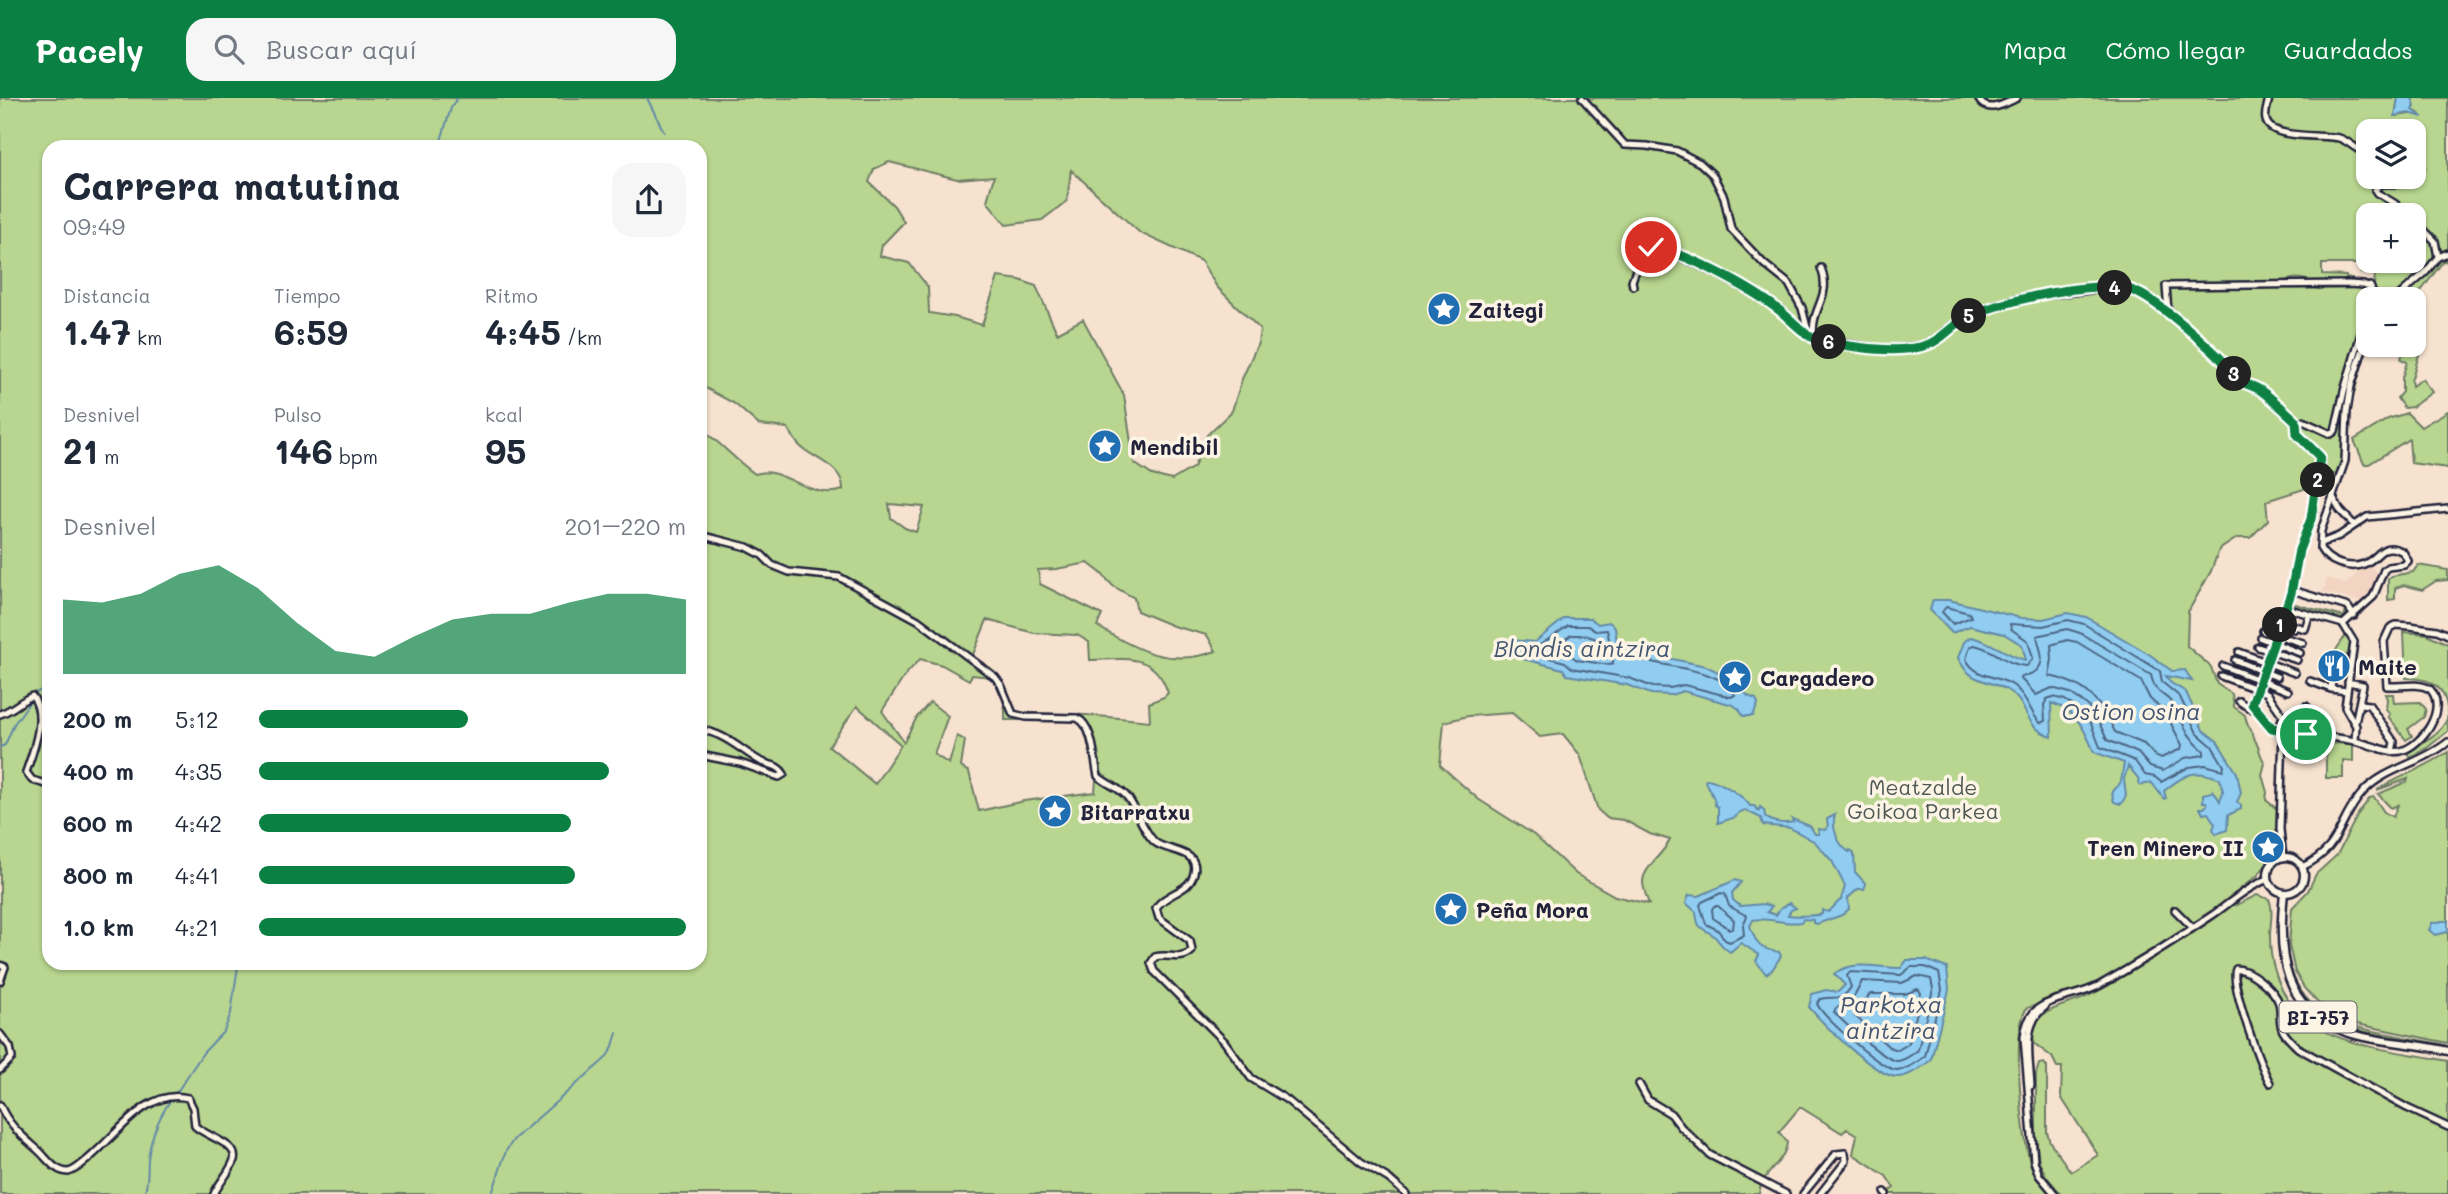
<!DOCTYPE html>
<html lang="es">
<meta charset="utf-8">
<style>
:root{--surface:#fff;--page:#f6f6f7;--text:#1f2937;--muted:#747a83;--accent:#0b8043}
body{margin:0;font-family:Mali,sans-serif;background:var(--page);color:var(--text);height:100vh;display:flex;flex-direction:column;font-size:26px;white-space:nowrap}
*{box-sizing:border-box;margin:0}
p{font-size:23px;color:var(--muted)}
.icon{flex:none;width:38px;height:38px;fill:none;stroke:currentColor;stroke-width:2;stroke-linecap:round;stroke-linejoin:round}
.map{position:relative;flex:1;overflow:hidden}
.side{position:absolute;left:42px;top:42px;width:665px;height:830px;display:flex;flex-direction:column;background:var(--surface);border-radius:21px;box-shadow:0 2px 5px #0004}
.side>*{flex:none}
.tools{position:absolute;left:2356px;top:21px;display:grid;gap:14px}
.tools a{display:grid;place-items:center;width:70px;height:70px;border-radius:14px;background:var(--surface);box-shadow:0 2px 5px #0004;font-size:35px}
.pin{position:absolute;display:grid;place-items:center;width:60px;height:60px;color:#fff;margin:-30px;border:4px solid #fff;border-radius:50%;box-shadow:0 2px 7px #0007}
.km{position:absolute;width:35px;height:35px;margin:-18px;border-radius:50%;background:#222;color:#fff;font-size:19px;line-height:35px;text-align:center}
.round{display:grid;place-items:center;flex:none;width:74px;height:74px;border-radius:21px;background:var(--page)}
.overview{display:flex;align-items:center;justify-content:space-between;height:119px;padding:0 21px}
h1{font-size:38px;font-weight:700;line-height:52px}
.metrics{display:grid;grid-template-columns:repeat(3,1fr);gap:10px;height:119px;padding:7px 21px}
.metrics div{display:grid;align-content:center}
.metrics b{font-size:35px;font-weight:700}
.metrics small{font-size:19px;font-weight:400}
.metrics p{font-size:19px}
.chart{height:196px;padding:14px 21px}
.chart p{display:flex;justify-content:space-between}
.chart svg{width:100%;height:126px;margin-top:7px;fill:var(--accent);opacity:.7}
ul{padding:0 21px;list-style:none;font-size:23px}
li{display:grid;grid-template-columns:112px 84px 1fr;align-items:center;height:52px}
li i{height:18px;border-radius:9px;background:var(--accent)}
header{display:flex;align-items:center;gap:42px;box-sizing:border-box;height:98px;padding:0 35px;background:var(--accent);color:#fff}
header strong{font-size:33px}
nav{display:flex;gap:38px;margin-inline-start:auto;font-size:24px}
.search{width:490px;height:63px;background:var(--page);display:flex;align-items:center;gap:18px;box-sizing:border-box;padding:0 24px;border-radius:21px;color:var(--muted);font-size:26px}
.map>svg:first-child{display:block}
</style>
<header>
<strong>Pacely</strong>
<div class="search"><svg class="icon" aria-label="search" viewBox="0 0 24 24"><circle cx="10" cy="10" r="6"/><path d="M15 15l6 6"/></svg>Buscar aquí</div>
<nav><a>Mapa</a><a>Cómo llegar</a><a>Guardados</a></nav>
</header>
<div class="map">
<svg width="2448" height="1096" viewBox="0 0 2448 1096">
<rect width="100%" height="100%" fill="#f7e2d0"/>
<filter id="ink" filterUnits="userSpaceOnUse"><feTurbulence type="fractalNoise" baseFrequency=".0143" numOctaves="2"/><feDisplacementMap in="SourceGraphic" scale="14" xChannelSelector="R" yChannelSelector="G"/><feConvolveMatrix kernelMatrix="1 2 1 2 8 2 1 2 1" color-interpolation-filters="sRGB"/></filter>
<g filter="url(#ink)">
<!-- built -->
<path fill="#f3d4c2" d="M2368,466L2381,478L2372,498L2365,505L2323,494L2327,480L2346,486Z"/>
<!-- green -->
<path fill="#b8d68f" stroke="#6d7c65" stroke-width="2" fill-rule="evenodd" d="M0,0H2398L2395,18L2418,15L2413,12L2415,8L2412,0H2448V165L2444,162L2413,204V201H2368V246L2349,313L2342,379L2312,368L2304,391L2266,403L2268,422L2250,440H2237L2219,452L2211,473L2188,514L2187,548L2211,569L2217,586L2232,596L2234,609L2245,617C2247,628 2252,634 2256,644C2260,652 2260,658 2265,665L2262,677L2267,694L2266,702L2278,712L2277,753L2258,777L2239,792L2237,807L2257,797L2269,801C2274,812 2270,826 2270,838C2270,849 2271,860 2274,870C2294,950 2383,949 2448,963V1096H2061L2046,1078L2039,1063L2036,1039V976L2039,966L2044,965L2047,969V1034L2050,1044L2071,1074L2098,1057L2061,999L2062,969H2057L2052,959L2035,946C2023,916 2059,909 2079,902C2092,897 2103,891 2115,884L2104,881L2081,892L2027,910C2011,928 2022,1046 2032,1070C2036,1080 2044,1088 2051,1096H1885L1894,1090L1886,1078L1853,1056L1857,1037L1847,1031L1842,1035L1800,1009L1779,1034L1787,1044C1786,1064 1761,1075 1759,1096H0ZM2368,33H2413V79H2368ZM49,49H700V287L735,306L759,327L788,330C792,336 795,344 801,349C816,362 844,369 843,392C817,401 796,381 772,375C767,373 760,375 755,376C735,362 720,344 700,330V864H49ZM889,64L957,81L994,78L987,103L1006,127L1042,122L1067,103L1071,72L1140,135L1201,163L1217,189L1260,231L1258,245L1242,281L1232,313L1207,337L1194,369L1172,382L1152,377L1134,365L1124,297L1083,221L1057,235L1036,188L1020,182L998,179L982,227L955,219L929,215L928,189L909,165L880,158L882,147L904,124L894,108L869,84L874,71ZM2368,117H2413V163H2368ZM2322,166H2361V175L2375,176L2374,188L2354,187V190L2317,191L2309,185H2278C2298,178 2300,180 2317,185C2327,188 2342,184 2352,184V181L2346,180V178L2322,177ZM889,406L924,409L916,434L905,430L891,420ZM1088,465L1101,475L1113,488L1134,500L1137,513L1173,528L1207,537L1216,553C1170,570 1136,552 1097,528L1102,517L1040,486L1038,472L1056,471ZM987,522L1034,535L1077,537L1089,544L1090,562C1125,561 1155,554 1168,595L1164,599L1149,605L1150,623L1087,617L1020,615C1006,607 1009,592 1000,580C994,570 982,565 972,559ZM920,561L942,567L969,582L972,577L991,579C1002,592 1006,605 1005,622H1076L1083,625L1096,682L1095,694L1024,703L979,713L969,674L961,669L965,642L957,638L949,666L934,656L948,618L930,604L917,619L904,644L882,613L906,576ZM857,608L901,647L875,686L829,648ZM1512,615L1540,639L1563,636L1580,657L1598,712L1607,720L1624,722L1650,736L1670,742C1664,755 1643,770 1643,784C1643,791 1647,800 1649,806L1615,798L1576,776L1534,737L1478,701L1440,667L1444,624L1468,618Z
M2413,231L2422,247L2411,283L2412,288L2422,281L2432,294L2412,309L2404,310L2397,300L2402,294V280L2407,264L2401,261L2405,247H2413Z
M2448,313V370L2411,365L2409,341L2369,366H2364L2354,342L2388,321L2407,315L2421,329Z
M2418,467L2448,472V482L2436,483L2422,492L2404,487L2395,490V501L2388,502V481L2392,478L2413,474Z
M2291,505L2344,519L2346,513L2349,518L2341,524L2291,509Z
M2404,534L2427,536L2448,546V633L2427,650L2410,659L2407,653C2420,646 2441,636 2447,621C2448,616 2447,609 2446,604C2441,584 2424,580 2406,580Z
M2346,537L2352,543V558L2346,557L2344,565L2332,558Z
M2393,596L2394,605L2420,604L2426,611L2424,619L2408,631L2412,638L2406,642L2388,618L2390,616L2386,611L2387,601L2385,596Z
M2326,645L2353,646V663L2343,662V680H2326Z
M2448,654V823L2436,825L2448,834V945L2357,926L2342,920L2317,904L2304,890L2295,874L2289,847L2292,810L2308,793L2316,776L2337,757L2358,716L2370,700L2374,699L2384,714L2393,719L2398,707L2391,710L2378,696L2407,684L2408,681L2377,692C2400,678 2425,670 2448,654Z
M2284,828H2286C2284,934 2363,929 2441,946L2448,948V950C2387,933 2300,942 2285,860C2283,850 2284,838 2284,828Z"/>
<!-- water -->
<path fill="#90cdf1" stroke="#6489a8" stroke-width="2" d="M2398,0H2412L2415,8L2413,12L2423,19L2409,15L2395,18Z
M1933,502H1949L2021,520L2043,521L2068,515L2086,519L2149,556L2172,573L2185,572L2192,583L2166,578L2171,585L2186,594L2203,632L2217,643L2237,675L2241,695L2237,704L2241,707V711L2228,717L2227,732L2216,736L2213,731L2215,726L2208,715L2203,716L2200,710H2204L2207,707L2206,704H2203V696L2212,694L2213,692L2220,703L2223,693L2220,681C2194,670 2185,676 2164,693L2166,700L2164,701L2152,685L2139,687V681L2128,668L2124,681L2126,698L2121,706L2114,704C2109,689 2117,694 2121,683C2122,679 2123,671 2124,665L2094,654C2084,630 2077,613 2051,605L2052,639C2021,628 2030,605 2007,592C1985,580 1971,586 1958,560L1964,544L1970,539C1991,542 2006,558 2026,562L2022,547L2004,536L1970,528L1952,535L1930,512Z
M1565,520H1590L1598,526L1609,524L1615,529L1617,545L1629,552L1706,568L1732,581L1748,598L1756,601L1758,606L1753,618H1743L1739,611L1733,607L1683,593L1671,597L1651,596L1627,587L1567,577L1563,571L1511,558L1507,553L1511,542L1535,544Z
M1707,681C1718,682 1744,698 1750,708H1754L1759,713L1760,709L1764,712L1765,718C1771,725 1784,726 1793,724L1792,721L1810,728L1815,736H1819L1818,731L1825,732L1828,728L1827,721L1835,717C1831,730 1838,747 1849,754L1850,752L1854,756L1855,774L1866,786L1864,791H1858L1848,800L1849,811L1842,817L1817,826L1813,825V822L1803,821L1801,824C1783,827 1766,818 1753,822L1750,828C1757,848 1759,851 1779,854L1781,858L1772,872L1766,876L1756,863L1759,857L1741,845L1730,854C1719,847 1720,843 1713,837C1700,828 1698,832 1696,814L1686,805L1689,797L1699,798L1735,782L1741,784L1732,795L1733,802L1740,808L1764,806L1772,808L1767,814L1776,817L1780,811L1789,805L1796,810L1791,812L1788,817C1794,818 1817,818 1822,816V812L1828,814C1834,810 1835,805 1841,802L1845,788L1832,763L1815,744L1790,730L1763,727L1761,720L1745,712L1738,715L1736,719L1718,725V709L1715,707C1715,697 1708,692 1705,683Z
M2442,823H2448V834L2435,837L2429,832L2432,825Z
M1907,862H1926L1947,870L1949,892L1931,962C1922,969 1909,979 1897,979C1875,978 1824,927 1809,909L1812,896L1826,892L1838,894L1845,887L1834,876C1854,861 1878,870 1901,870Z"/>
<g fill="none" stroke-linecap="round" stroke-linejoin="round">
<!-- shore -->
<path stroke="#4e6684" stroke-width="2" d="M1946,509L1969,515L1971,519L1953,526L1942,514Z
M2068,522L2084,526L2160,573L2162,584L2180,599L2197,635L2212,648L2224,668L2223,672L2205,667L2189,669L2161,684L2155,679L2145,677L2135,663L2100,649L2091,626L2081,613L2065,602L2053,599L2047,601L2044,607L2045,623L2040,625C2029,613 2028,599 2014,588C1999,577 1976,581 1966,561L1970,549L1974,547C1994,550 2007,568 2027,568L2033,560L2028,543L2011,531L2010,526L2043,528Z
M1568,528H1588L1596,533L1607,532L1611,550C1639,571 1722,565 1735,597L1731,599L1684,587L1670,590L1653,589L1629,580L1572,570L1565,564L1534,556V551Z
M2067,531L2080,535L2151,577C2156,600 2166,594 2173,607C2184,626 2186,638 2204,653V657L2185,660L2163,673L2150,669L2138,655L2107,642L2098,622L2087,607L2070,595L2052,590L2036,597L2020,580C2025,577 2031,577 2036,573C2047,563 2039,550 2037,538Z
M1571,537H1585L1599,542L1604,555L1613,562V566L1610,567L1577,562L1569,556L1557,553L1556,548Z
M2067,542L2077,544L2141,583L2150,601L2164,612L2182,647L2181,651L2161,660L2156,659L2144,646L2115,634C2099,601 2087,586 2049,578L2052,561L2051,547Z
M1721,795L1725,796L1729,808L1747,818L1743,827L1744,837L1730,844L1725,842L1718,832L1706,826L1700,807L1702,804Z
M1714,808H1718L1734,822L1733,831H1729L1713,820L1712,811Z
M1911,869H1925L1939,875L1942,892L1925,958C1918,964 1906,972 1896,972C1880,970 1824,920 1817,906L1820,901C1835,897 1841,905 1851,889L1847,878L1850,874L1901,877Z
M1917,878L1931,881L1933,891L1918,952C1913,956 1905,962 1898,963C1886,964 1843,924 1834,914L1836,910C1852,907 1856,896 1862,883L1902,885Z
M1918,891L1921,895L1911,940L1908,946L1898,952L1889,949L1854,917L1870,896H1905Z"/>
<!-- stream -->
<path stroke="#6489a8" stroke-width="2" d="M647,0L664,34
M1982,0L1991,6L1998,5
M439,49L451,10L457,0
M35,595L49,589
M0,649L5,647L14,626L29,605
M177,994L203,955L224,933L231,915L238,868L241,864
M144,1096C149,1084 147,1075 148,1062C150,1041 158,1021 170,1003
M492,1096L506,1053L514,1041L605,961L612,951L617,935"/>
<defs>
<path id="minor" d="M1582,0L1625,47L1647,48L1677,53L1700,65L1713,77L1724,99L1731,131L1764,166L1789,186L1802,210L1809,237
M1978,0C1986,17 2004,6 2017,0
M2269,0C2268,7 2264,15 2266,22C2270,42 2324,36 2339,40C2349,43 2357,53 2368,56
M2409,117L2394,105L2377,95L2375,92L2380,86C2396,85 2417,90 2421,69L2413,58
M2413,121L2435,143L2438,159
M1633,188L1632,183L1637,169V155L1651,149L1660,150L1719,176L1757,197L1779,211L1814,240L1882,252L1924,248L1942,238L1952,228L1968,219L1999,206L2027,199L2117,189L2137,195L2168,213
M2370,188L2375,201
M2395,201L2426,174L2438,159L2448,155
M2368,212L2344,293L2335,333L2331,336L2303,323L2296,328L2299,339L2320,359L2319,381L2311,421L2299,452L2291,495L2252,606L2272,630L2278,633C2308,639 2340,637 2369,647C2380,650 2389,655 2401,653C2423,647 2448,610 2430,591C2417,584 2401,589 2387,588L2384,543L2390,530L2396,527L2410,528L2437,532L2448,537
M1814,240C1809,210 1833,200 1821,170
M2298,325L2262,294L2242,283L2213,253L2168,213L2166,188L2349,186L2363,187L2371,190
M2333,399L2340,412L2354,427
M700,437L747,449L762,457L772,467L789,474L839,479L918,522L995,579L1001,587L1013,616L1026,619L1077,620C1094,628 1094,662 1098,678C1107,687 1120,689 1128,700C1137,712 1145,737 1156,745C1169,754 1200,752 1194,775C1190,794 1165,795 1156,810L1159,820L1190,843L1192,853C1181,864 1168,855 1155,859L1151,865L1154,873L1224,943L1251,980L1287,1002L1361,1064L1389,1081L1406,1096
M2321,445L2339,438L2367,419L2448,411
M2292,492L2348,509L2354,518
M2286,510L2343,526
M2343,526L2373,499L2384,472L2388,469L2404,467L2408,463L2403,454C2381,442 2380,460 2364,466C2349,472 2327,464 2320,450L2321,433L2345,363L2347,313L2351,288L2368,236
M2343,526L2354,544L2345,609L2356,628L2355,643
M2280,527L2294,531L2295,528L2305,531L2309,518
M2263,533L2303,545
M2261,540L2300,555
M2258,549L2297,562
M2239,554L2295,575
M2235,562L2277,579
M2223,568L2288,593
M2221,578L2267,595L2283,618L2278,633
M2310,583L2331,591L2347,593
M2348,584L2363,587L2355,625
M2331,591L2333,572
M2239,603L2249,610L2255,611
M2360,606L2369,607L2394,644L2392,654
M0,616C13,612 20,603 32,598C48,616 33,654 26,674L32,682L49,687
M700,632C723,634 741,652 760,663C770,668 778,666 784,676L779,679L740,665L705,658L700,661
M2283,634L2280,731L2283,760
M2306,636L2311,613L2306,608
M2302,769C2343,750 2337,723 2363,694C2385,670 2423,665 2448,644
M2175,812L2193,830
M0,867L5,869L0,883
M0,936L10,949L12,960L0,972
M2270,985C2261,969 2229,884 2236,871C2250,871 2275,892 2279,905C2282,915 2278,924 2283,933C2287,940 2293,945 2298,950L2407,1010L2448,1029
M1639,986L1648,1002L1671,1016L1681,1029L1710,1057L1786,1096
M2031,988C2030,962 2021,926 2045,909
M0,1007C8,1027 23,1039 38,1052C47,1060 55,1074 68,1074C74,1073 78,1069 82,1066C112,1045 145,988 188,1000L193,1010L195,1028C205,1038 239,1046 234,1062C230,1074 219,1085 214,1096
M1885,1094L1886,1096
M1803,1096L1836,1056L1845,1055L1846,1063L1820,1096
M2055,1096L2039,1077L2034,1063L2024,940C2027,896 2069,904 2100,887C2139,865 2177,841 2214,816C2232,803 2248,789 2268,781"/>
<path id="major" d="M2268 777a18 18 0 1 1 36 0a18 18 0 1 1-36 0Z
M2284,795C2277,858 2282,914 2352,936C2383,945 2417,945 2448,953"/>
</defs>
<!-- minor casing -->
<use href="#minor" stroke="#22223b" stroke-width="10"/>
<!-- major casing -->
<use href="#major" stroke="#22223b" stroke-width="11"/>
<!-- minor -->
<use href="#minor" stroke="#fcf5e5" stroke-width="5"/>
<!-- major -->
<use href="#major" stroke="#fcf5e5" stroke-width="6"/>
</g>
</g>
<g fill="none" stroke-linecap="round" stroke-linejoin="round" filter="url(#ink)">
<defs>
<path id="route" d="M1651,149C1684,153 1752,191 1779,212C1792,222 1805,239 1822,243C1851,249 1898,257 1927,247C1942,242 1952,227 1966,220C1998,203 2097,181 2131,192C2155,200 2200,241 2219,259C2227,267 2233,277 2241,283C2247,287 2254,288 2260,292C2273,301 2285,313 2296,323L2297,336L2320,359L2311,421L2299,452L2291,495L2252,606L2272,630L2306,636"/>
</defs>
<!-- route casing -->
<use href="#route" stroke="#fff" stroke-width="14"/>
<!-- route -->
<use href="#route" stroke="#0b8043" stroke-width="9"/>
</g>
<!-- icons -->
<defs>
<symbol id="sight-disc" viewBox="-11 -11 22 22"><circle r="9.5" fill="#1f6fb2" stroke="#fcf5e5"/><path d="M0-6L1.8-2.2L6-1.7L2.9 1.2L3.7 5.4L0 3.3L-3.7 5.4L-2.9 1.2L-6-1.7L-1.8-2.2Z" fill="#fff"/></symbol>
<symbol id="restaurant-disc" viewBox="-11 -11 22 22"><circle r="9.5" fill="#1f6fb2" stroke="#fcf5e5"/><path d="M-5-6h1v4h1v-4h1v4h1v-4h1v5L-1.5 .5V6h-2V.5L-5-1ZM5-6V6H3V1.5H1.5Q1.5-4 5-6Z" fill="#fff"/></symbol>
</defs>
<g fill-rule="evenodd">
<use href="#sight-disc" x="1425" y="192" width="38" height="38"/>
<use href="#sight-disc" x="1086" y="329" width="38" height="38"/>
<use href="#restaurant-disc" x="2315" y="549" width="38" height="38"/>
<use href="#sight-disc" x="1716" y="560" width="38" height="38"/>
<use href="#sight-disc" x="1036" y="694" width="38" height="38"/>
<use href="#sight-disc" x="2249" y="730" width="38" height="38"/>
<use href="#sight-disc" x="1432" y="792" width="38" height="38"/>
</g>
<g text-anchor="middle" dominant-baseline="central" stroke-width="7" stroke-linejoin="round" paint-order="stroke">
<!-- shield labels -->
<rect fill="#fcf5e5" stroke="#63616e" stroke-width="2" x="2279.5" y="903.5" width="77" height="31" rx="5"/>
<g font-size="19" font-weight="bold" fill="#22223b">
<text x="2318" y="919">BI-757</text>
</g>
<!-- poi labels -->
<g font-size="21" font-weight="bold" fill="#22223b" stroke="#fcf5e5" text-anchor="start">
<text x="1468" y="211">Zaitegi</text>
<text x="1130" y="348">Mendibil</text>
<text x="2358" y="568">Maite</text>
<text x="1760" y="579">Cargadero</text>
<text x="1080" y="713">Bitarratxu</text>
<text x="2244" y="749" text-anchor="end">Tren Minero II</text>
<text x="1476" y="811">Peña Mora</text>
</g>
<!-- park labels -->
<g font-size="21" fill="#4f5854" stroke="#fcf5e5">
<text x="1923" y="688">Meatzalde<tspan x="1923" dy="24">Goikoa Parkea</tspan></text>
</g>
<!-- water labels -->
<g font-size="23" font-style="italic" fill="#435572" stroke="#fcf5e5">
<text x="1582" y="550">Blondis aintzira</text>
<text x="2131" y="613">Ostion osina</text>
<text x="1891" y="906">Parkotxa<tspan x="1891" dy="26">aintzira</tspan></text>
</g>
</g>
</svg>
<div class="tools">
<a><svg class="icon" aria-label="layers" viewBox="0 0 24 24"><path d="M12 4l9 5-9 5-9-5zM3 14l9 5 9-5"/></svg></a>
<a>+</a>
<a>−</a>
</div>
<div class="pin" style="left:2306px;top:636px;background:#1e9e55"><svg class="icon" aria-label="arrive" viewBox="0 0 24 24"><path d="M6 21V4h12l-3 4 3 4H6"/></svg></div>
<div class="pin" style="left:1651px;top:149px;background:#d93025"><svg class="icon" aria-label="check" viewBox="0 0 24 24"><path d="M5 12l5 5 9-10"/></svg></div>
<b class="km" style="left:2280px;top:527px">1</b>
<b class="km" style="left:2318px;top:382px">2</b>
<b class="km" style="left:2234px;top:276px">3</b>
<b class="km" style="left:2115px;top:190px">4</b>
<b class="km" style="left:1969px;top:218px">5</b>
<b class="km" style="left:1829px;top:244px">6</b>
<section class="side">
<div class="overview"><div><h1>Carrera matutina</h1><p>09:49</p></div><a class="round"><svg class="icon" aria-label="share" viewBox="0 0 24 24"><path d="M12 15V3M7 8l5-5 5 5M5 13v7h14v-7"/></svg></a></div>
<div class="metrics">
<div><p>Distancia</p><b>1.47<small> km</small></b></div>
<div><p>Tiempo</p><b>6:59</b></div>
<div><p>Ritmo</p><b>4:45<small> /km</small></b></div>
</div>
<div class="metrics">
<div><p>Desnivel</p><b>21<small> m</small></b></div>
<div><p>Pulso</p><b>146<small> bpm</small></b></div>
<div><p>kcal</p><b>95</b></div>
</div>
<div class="chart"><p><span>Desnivel</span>201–220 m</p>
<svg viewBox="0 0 160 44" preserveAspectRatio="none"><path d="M0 44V18L10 19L20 16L30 9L40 6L50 14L60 26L70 36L80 38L90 31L100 25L110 23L120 23L130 19L140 16L150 16L160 18V44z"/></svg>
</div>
<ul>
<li><b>200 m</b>5:12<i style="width:49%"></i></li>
<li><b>400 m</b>4:35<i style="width:82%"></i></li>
<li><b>600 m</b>4:42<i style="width:73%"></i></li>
<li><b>800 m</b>4:41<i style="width:74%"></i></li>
<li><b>1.0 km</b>4:21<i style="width:100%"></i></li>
</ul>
</section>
</div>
